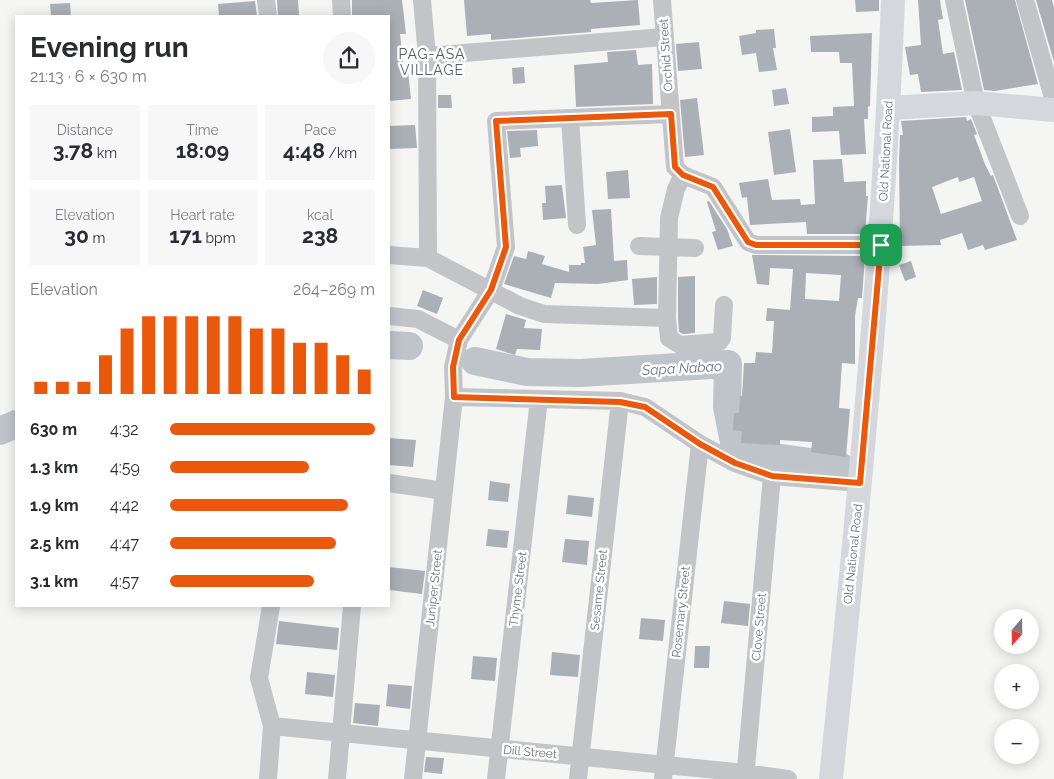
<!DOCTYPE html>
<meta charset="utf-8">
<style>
:root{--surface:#fff;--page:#f7f7f7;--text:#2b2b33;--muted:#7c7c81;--accent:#ea580c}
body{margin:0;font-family:Raleway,sans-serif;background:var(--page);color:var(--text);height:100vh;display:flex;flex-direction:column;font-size:19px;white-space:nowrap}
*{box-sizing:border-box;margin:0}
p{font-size:16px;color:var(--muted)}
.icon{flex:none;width:28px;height:28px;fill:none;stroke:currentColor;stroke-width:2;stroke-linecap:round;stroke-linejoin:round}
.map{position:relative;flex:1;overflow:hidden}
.sheet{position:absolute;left:15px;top:15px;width:375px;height:592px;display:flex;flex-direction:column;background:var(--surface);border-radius:0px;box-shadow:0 2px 12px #0003}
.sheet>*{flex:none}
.needle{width:32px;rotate:200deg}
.fabs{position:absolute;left:994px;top:609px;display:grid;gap:10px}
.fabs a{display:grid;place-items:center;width:45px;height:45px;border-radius:50%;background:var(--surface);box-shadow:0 2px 12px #0003;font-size:25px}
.pin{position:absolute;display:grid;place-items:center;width:42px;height:42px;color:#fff;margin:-21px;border-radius:10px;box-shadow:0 2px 8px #0006}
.round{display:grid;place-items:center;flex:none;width:52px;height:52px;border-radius:26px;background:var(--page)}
.headline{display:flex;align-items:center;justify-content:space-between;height:85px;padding:0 15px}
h1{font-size:28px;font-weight:700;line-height:38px}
.metrics{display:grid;grid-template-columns:repeat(3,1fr);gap:8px;height:85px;padding:5px 15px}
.metrics div{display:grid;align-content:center;border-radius:0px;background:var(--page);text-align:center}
.metrics b{font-size:21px;font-weight:700}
.metrics small{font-size:14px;font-weight:400}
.metrics p{font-size:14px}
.chart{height:140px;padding:10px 15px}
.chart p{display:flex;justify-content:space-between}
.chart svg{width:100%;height:90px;margin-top:5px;stroke:var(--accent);stroke-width:6}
ul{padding:0 15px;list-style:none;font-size:16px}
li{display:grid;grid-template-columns:80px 60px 1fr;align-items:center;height:38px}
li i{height:12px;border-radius:6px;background:var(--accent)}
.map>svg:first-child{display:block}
</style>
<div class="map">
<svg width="1054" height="779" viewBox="0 0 1054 779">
<rect width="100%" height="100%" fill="#f5f6f3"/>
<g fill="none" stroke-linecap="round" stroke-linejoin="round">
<!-- river -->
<path stroke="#bec4ca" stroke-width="28" d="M389,345L409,346
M475,361L527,372L580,373L728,364L727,407L736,452L840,466
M0,431L16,424"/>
</g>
<!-- building -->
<path fill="#abafb6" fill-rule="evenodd" d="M277,0H298L299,16H278Z
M352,0H402L406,34H400L404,71H408L411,99L389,101V16H352Z
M464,0H590L591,3L638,0L640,25L591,29V32L491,40V34L467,36Z
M855,0H879V11L856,12Z
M918,0H940L943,19L938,20L943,54L954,52L962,90L921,92L918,74L910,75L905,47L921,45Z
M965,0H1015L1038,84L995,91L984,90Z
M1036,0H1052L1054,8V62Z
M255,1L257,16H219L218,4Z
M70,3L71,16H51L50,4Z
M774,29L776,48H773L777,70L759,72L756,53L742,55L739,36L756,33V30Z
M872,33L870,106L868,107V119H864L866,154L841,155L839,131L812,132V117L833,116V107L854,106L852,63H840L839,52H811L810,36Z
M699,42L702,69L678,71L676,44Z
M636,50L638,65L652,64L653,104L576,107L574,65L608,62L607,52Z
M524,67L525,83L513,84L512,68Z
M786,88L789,104L774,106L772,90Z
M438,95H451L452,108H438Z
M697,98L704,155L685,157L680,100Z
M966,117L967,121L971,119L977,134L974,135L985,164L991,176L993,175L1017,240L985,250L983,245L968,250L962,233L940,240L941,245L900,246L899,160L900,135H903L901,121ZM958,177L959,182L974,177L982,201L941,214L932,187Z
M415,125L417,148L389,149V126Z
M790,129L796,172L774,175L768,132Z
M537,130L538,146L520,148L521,157L510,158L507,131Z
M842,159L844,182L866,181V196H868L865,234H807L806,222L750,225L747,197L742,198L739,183L768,179L772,200L800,199L801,205L815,204L813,160Z
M628,170L630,198L608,199L606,172Z
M562,185L566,218L543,220L542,203H546L545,186Z
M709,201L727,229L733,246L718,250L712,232L716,231L707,202Z
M611,209L614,261L627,260L628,280L598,284L555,283L551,298L504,284L514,256L526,259L528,251L545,256L542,264L569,272V265H581V263H585L583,247L596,245L592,210Z
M752,255L865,256L862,298H858L855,316V364L842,363L839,408L850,409L846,457L811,452L812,442L780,440V445L741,443L742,431L733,430L734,413H739L740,396H742L744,363H755L756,352L772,353L774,321H766L767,308L790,310L793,269L770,268L769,285L757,284ZM806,273L841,275L839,301L805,299Z
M911,261L916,277L905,281L899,265Z
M695,276V333L683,334L679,332L678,318V277Z
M657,277V304L634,305L632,279Z
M423,290L443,298L437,314L417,306Z
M506,314L526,320L524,328L542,329L540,350L517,349L515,355L496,349Z
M389,438L416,440L413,467L389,465Z
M490,481L510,484L508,502L488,500Z
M568,495L594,498L592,517L566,514Z
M488,529L509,531L507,548L486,546Z
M565,539L589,541L587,565L562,562Z
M389,567L425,571L422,594L389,590Z
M724,601L750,604L748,626L721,623Z
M641,618L665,620L663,641L639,639Z
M279,621L339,628L337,650L276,644Z
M695,646H710L709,668H694Z
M552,652L580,655L578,677L550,675Z
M473,656L497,658L495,681L471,679Z
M307,672L335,675L333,697L305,694Z
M388,684L412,686L410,709L386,706Z
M355,703L380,705L378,726L353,723Z
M426,757L444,758L442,774L424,772Z"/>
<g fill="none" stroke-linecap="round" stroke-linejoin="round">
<!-- street -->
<path stroke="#c2c4c8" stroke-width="18" d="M266,0L268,16
M341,0L342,16
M422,0L427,56L428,258
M662,0L675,167L683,175L713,187L748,242L756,245H881
M954,0L976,103L1020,216
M1025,0L1054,101
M427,56L664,37
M570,118L577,225
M683,175L676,189L669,218L667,318L669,338L680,345L719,342L722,338L724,305
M639,246L695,248
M389,255L428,258L520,306L544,314L667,318
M389,316L418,319L459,340
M454,397L620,401L645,407L700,444L735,463L772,476L860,483
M389,483L444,491
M272,726L746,773L788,779
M268,779L272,726L259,678L271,606
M337,779L352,606
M413,779L454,397L453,367L459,340L491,290L506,247L496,121L671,114
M496,779L539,399
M578,779L620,401
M663,779L700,444
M745,779L772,476"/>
<!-- secondary -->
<path stroke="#d5d7dc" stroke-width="24" d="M889,108L976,103L1054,110
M831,779C857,520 883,261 893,0"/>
</g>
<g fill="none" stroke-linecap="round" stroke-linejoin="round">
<defs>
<path id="route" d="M671,114L675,167L683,175L713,187L748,242L756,245H881L860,483L772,476L735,463L700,444L645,407L620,402L454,397L453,367L459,340L491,290L506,247L496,121Z"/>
</defs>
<!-- route casing -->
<use href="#route" stroke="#fff" stroke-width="10"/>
<!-- route -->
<use href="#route" stroke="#ea580c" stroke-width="6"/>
</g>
<g text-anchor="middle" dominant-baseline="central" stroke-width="5" stroke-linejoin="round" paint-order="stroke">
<!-- street labels -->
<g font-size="12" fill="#687081" stroke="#fff">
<text transform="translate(666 55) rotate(-94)">Orchid Street</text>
<text transform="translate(886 151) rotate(-87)">Old National Road</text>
<text transform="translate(853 554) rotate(-84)">Old National Road</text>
<text transform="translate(434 588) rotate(-84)">Juniper Street</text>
<text transform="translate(518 589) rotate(-83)">Thyme Street</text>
<text transform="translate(599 590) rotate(-84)">Sesame Street</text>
<text transform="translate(681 612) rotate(-84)">Rosemary Street</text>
<text transform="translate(759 627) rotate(-85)">Clove Street</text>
<text transform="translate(530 752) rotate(5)">Dill Street</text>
</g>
<!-- neighbourhood labels -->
<g font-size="14" letter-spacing="1" fill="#555b66" stroke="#fff">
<text x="432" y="54">PAG-ASA<tspan x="432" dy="16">VILLAGE</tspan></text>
</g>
<!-- water labels -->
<g font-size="14" font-style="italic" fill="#697784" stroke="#fff">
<text transform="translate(682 368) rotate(-3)">Sapa Nabao</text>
</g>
</g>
</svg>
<div class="fabs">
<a><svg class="needle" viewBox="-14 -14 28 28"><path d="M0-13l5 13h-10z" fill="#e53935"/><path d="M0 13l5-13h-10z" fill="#7c7c81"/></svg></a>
<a>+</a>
<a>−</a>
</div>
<div class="pin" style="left:881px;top:245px;background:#1e9e55"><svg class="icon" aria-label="arrive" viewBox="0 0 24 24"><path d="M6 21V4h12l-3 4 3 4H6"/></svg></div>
<section class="sheet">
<div class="headline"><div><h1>Evening run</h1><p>21:13 · 6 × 630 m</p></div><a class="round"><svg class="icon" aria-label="share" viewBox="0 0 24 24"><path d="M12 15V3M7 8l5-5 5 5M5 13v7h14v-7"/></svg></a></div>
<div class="metrics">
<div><p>Distance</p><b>3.78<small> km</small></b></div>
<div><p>Time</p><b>18:09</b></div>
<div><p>Pace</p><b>4:48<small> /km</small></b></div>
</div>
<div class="metrics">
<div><p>Elevation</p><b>30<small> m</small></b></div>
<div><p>Heart rate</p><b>171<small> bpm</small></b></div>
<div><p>kcal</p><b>238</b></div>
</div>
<div class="chart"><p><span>Elevation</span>264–269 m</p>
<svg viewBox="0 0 160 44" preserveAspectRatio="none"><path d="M5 44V38M15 44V38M25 44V38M35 44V25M45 44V12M55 44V6M65 44V6M75 44V6M85 44V6M95 44V6M105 44V12M115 44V12M125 44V19M135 44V19M145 44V25M155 44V32"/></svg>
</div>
<ul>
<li><b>630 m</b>4:32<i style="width:100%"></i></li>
<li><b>1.3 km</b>4:59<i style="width:68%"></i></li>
<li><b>1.9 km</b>4:42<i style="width:87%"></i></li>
<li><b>2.5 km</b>4:47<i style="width:81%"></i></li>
<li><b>3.1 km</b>4:57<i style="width:70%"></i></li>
</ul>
</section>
</div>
